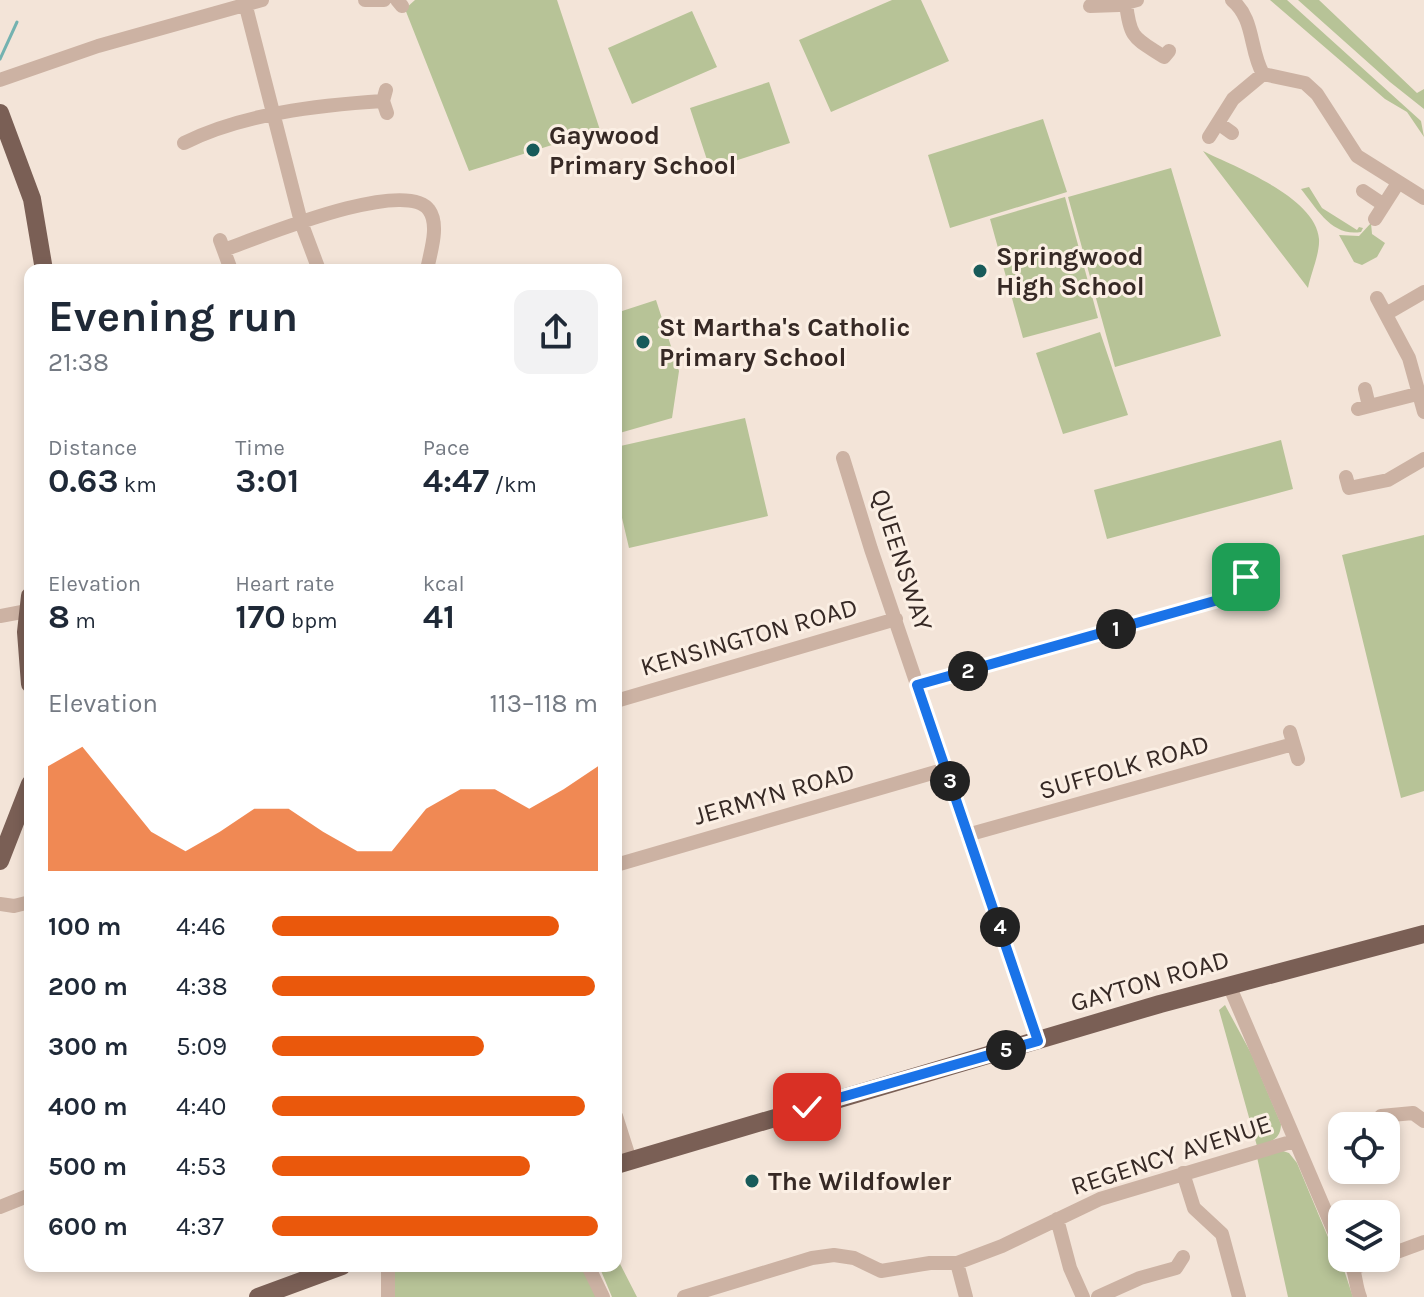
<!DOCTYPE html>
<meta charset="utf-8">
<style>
:root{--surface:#fff;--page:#f2f2f3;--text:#1f2937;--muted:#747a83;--accent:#ea580c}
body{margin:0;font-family:Karla,sans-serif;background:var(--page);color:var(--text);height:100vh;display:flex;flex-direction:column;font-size:30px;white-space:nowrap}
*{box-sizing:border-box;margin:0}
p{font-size:26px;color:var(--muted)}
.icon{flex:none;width:44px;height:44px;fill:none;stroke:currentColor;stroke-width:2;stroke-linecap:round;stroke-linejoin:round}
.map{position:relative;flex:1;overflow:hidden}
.side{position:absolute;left:24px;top:264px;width:598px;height:1008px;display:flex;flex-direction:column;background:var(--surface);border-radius:16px;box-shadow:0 4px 12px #0003}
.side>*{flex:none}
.controls{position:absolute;left:1328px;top:1112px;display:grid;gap:16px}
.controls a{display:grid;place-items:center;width:72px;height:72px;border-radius:16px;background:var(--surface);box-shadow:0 4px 12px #0003;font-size:40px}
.pin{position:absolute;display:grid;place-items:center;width:68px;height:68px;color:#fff;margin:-34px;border-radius:16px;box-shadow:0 4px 12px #0006}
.km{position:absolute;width:40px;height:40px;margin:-20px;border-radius:50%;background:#222;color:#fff;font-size:22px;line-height:40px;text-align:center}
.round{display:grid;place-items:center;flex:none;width:84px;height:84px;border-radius:16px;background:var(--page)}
.headline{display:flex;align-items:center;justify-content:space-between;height:136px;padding:0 24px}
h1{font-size:44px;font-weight:700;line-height:60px}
.stats{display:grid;grid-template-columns:repeat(3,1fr);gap:12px;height:136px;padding:8px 24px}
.stats div{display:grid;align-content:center}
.stats b{font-size:34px;font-weight:700}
.stats small{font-size:22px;font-weight:400}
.stats p{font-size:22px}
.chart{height:224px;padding:16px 24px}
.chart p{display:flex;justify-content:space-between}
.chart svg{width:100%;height:144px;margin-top:8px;fill:var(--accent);opacity:.7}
ul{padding:0 24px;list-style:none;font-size:26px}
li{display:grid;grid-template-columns:128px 96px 1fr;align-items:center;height:60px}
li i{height:20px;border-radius:10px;background:var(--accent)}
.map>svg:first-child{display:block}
</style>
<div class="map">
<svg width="1424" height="1297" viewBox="0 0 1424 1297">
<rect width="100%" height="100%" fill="#f3e4d8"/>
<!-- green -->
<path fill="#b7c397" d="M415,0H557L600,130L469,171L405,9Z
M892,0H921L949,61L831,112L799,40Z
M1270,0H1287L1421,121L1424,137L1407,112L1385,99Z
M1298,0H1319L1417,93L1424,89V109L1390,82Z
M692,11L717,67L632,104L608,48Z
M769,82L790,143L710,169L690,108Z
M1043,119L1067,192L950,228L928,155Z
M1203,151C1235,167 1316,197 1319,239C1320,253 1311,273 1308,288Z
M1171,168L1221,336L1115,367L1068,197Z
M1309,187L1322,208L1357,230L1359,227L1363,228L1361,232C1332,237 1317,209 1301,189Z
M1065,197L1098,318L1023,338L990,219Z
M1371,223L1372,234L1385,243L1377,257L1362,265L1354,262L1339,235L1359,236Z
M656,300L679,371L672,418L616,434V313Z
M1100,332L1128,415L1063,434L1036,353Z
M745,418L768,516L629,548L616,492V447Z
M1281,440L1293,489L1107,539L1094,490Z
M1424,535V791L1401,798L1342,555Z
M1225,1005L1251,1053L1281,1124C1281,1140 1270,1142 1257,1146L1219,1010Z
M1283,1151L1289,1153L1297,1163L1338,1261L1344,1270L1353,1297H1288L1257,1157Z
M616,1256L637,1297H612L599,1266H616Z
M394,1266H584L599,1297H395Z"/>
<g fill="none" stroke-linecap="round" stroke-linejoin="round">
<!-- stream -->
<path stroke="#74b2b0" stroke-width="3" d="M0,59L17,22"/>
<!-- minor -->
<path stroke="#ccb2a3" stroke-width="14" d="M365,0H384
M397,0L402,6
M1232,0C1255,19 1249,49 1263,74L1305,83L1317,94L1357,156L1424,198
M245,3L301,222L319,270
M1126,3C1130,40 1135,38 1164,57L1169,51
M1090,6L1119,5L1137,0
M0,80L98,46L262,0
M386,90L383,101L387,113
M1218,123L1232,133
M1209,137L1233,99L1263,74
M184,143C241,114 319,105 383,101
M1363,191L1384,205
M1375,219L1398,183
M220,240L231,270
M224,250C258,238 406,176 429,210C440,225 430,253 427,270
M1377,298L1409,358L1424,412
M1386,314L1424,292
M1365,389L1369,406
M1358,409L1417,394
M843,458L871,549L1038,1041
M1346,477L1349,488L1388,480L1424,459
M1246,577L1253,603
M0,616L27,611
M917,685L1250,591
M616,701L896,619
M1290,732L1298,759
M967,835L1293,744
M616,865L946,769
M0,904L14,906L30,902
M1229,985L1342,1250
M616,1116L630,1160
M1381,1116L1413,1113L1424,1121
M1183,1173L1194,1208L1222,1234L1239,1297
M0,1207L30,1195
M1057,1219L1070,1268L1083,1297
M1386,1256L1424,1242
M1347,1258C1357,1271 1354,1282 1360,1297
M957,1263L966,1297
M388,1266V1297
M588,1266L603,1297
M1354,1268L1380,1258
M684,1297L812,1258L834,1255L854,1258L881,1271L930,1263H957L1002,1246L1100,1199L1294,1141
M1098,1297L1140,1278L1176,1268L1183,1257"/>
<!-- major -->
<path stroke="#7a5f55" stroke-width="18" d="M0,113L32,199L44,270
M30,596L26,632L30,684
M0,861L30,784
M616,1165L1160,1004L1424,934
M258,1297L342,1266"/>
</g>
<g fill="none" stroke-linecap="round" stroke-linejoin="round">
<defs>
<path id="route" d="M807,1107L1038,1041L917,685L1250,591L1246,577"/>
</defs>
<!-- route casing -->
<use href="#route" stroke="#fff" stroke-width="16"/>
<!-- route -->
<use href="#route" stroke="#1a73e8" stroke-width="10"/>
</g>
<!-- markers -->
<g fill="#185b5a" stroke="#fbefe4" stroke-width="3">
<circle cx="533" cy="150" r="8"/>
<circle cx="980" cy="271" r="8"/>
<circle cx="643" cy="342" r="8"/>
<circle cx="752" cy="1181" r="8"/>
</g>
<g text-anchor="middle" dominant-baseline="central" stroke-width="6" stroke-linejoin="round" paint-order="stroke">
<!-- poi labels -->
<g font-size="26" font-weight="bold" fill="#362925" stroke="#fbefe4" text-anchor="start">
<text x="549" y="135">Gaywood<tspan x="549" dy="30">Primary School</tspan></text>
<text x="996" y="256">Springwood<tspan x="996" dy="30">High School</tspan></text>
<text x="659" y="327">St Martha's Catholic<tspan x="659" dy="30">Primary School</tspan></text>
<text x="768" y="1181">The Wildfowler</text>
</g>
<!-- street labels -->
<g font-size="26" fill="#362925" stroke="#fbefe4">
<text transform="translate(902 560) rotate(72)">QUEENSWAY</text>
<text transform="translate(749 637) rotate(-16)">KENSINGTON ROAD</text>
<text transform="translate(1124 767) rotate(-16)">SUFFOLK ROAD</text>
<text transform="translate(774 794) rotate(-16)">JERMYN ROAD</text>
<text transform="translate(1150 981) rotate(-16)">GAYTON ROAD</text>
<text transform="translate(1171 1155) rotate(-18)">REGENCY AVENUE</text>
</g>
</g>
</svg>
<div class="controls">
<a><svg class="icon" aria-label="locate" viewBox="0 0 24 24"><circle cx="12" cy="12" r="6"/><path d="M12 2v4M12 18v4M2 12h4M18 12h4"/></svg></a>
<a><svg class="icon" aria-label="layers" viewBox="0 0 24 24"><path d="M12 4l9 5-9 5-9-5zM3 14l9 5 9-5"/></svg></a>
</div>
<div class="pin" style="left:1246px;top:577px;background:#1e9e55"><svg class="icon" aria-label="arrive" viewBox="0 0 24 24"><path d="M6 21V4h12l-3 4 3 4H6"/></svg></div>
<div class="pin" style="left:807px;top:1107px;background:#d93025"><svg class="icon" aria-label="check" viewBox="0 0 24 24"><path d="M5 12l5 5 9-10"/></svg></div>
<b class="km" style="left:1116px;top:629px">1</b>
<b class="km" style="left:968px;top:671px">2</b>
<b class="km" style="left:950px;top:781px">3</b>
<b class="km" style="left:1000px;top:927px">4</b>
<b class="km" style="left:1006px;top:1050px">5</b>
<section class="side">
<div class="headline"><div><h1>Evening run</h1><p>21:38</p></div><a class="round"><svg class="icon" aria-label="share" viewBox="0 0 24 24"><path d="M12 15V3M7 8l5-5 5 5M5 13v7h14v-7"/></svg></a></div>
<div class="stats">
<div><p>Distance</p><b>0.63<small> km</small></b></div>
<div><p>Time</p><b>3:01</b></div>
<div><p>Pace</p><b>4:47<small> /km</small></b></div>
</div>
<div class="stats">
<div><p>Elevation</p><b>8<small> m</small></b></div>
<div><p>Heart rate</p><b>170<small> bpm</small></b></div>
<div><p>kcal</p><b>41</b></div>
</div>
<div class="chart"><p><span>Elevation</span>113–118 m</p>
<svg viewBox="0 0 160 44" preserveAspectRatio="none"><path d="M0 44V12L10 6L20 19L30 32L40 38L50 32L60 25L70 25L80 32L90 38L100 38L110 25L120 19L130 19L140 25L150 19L160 12V44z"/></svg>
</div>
<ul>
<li><b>100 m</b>4:46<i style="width:88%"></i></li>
<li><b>200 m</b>4:38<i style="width:99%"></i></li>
<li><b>300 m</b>5:09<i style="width:65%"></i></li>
<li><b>400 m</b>4:40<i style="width:96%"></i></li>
<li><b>500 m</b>4:53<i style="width:79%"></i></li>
<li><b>600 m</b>4:37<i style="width:100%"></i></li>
</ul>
</section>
</div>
